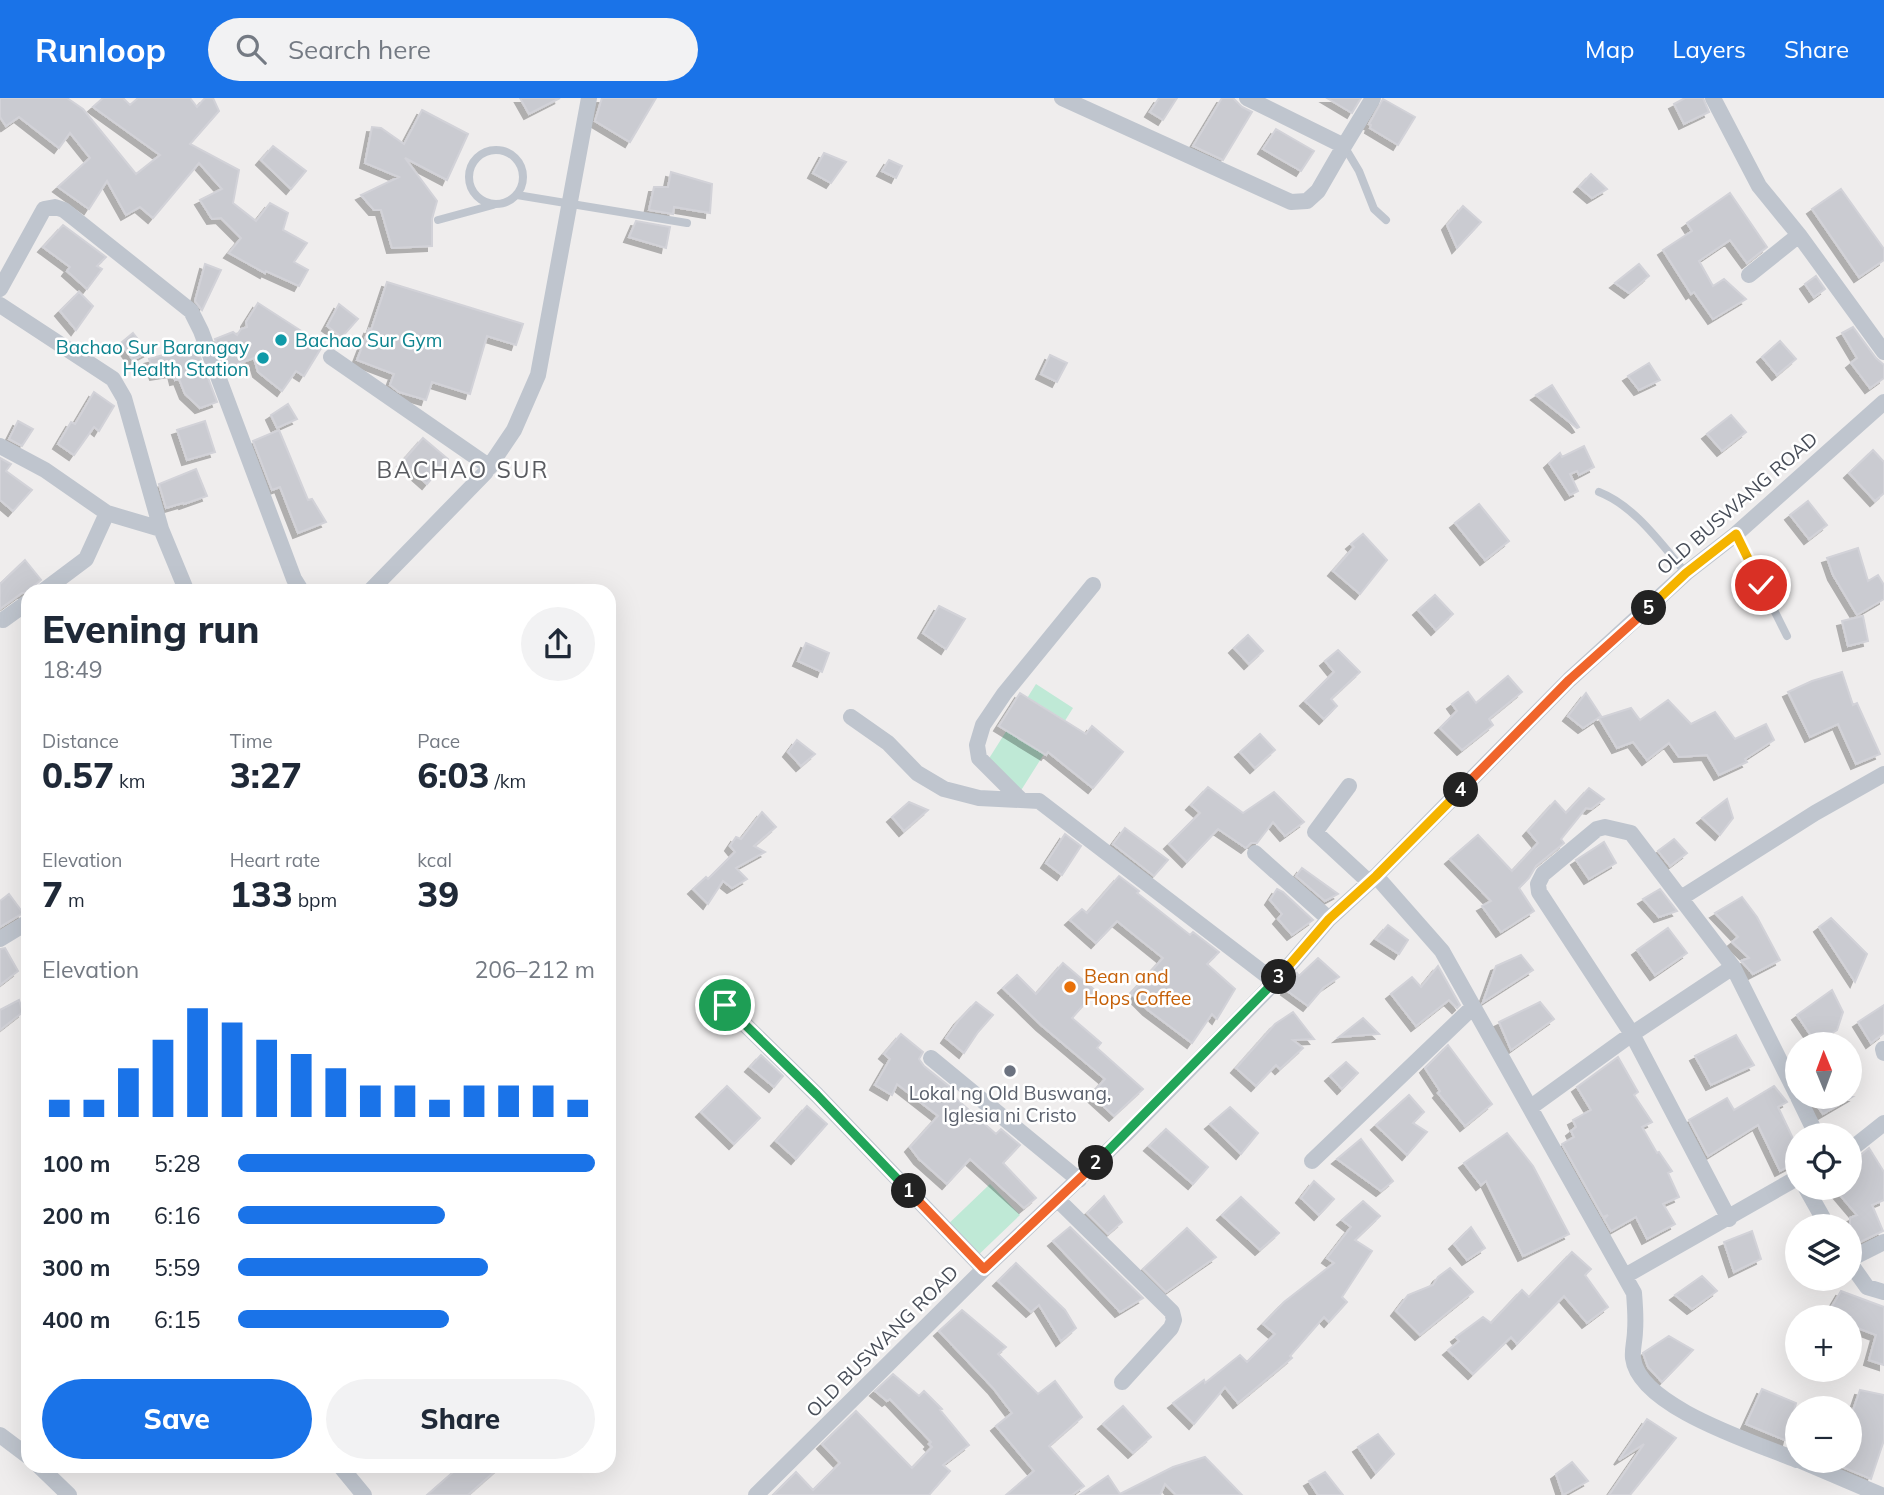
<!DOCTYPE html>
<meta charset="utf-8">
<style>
:root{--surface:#fff;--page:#f2f2f3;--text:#1f2937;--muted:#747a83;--accent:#1a73e8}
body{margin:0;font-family:Mulish,sans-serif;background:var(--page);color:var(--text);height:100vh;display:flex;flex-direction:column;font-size:26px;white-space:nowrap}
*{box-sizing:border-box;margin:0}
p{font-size:23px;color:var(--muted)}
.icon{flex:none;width:38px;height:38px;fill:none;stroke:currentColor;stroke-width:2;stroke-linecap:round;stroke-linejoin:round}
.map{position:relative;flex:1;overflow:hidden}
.panel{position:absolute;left:21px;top:486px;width:595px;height:889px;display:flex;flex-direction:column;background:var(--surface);border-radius:21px;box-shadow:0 7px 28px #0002}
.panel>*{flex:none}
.needle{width:46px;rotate:359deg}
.fabs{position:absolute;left:1785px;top:934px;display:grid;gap:14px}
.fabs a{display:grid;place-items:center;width:77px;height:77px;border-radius:50%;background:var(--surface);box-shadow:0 7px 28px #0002;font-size:35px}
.pin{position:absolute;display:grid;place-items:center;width:60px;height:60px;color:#fff;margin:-30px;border:4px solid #fff;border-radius:50%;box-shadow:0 2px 7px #0007}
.km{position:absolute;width:35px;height:35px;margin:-18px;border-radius:50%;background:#222;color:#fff;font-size:19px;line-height:35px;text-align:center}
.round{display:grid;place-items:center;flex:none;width:74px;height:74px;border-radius:37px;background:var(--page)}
.summary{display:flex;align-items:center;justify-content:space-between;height:119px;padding:0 21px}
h1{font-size:38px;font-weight:800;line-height:52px}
.metrics{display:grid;grid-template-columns:repeat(3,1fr);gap:10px;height:119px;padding:7px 21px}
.metrics div{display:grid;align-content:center}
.metrics b{font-size:35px;font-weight:800}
.metrics small{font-size:19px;font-weight:400}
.metrics p{font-size:19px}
.chart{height:196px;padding:14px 21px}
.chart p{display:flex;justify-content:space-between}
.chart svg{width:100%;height:126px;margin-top:7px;stroke:var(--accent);stroke-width:6}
.button{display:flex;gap:14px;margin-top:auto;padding:14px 21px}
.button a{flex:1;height:80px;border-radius:42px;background:var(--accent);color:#fff;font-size:28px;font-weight:800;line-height:80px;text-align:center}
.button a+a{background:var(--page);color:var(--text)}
ul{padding:0 21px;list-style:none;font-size:23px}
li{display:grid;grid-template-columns:112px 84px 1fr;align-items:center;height:52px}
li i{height:18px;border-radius:9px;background:var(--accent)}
header{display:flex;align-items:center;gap:42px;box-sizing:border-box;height:98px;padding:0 35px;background:var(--accent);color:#fff}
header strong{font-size:33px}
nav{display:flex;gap:38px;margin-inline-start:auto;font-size:24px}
.search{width:490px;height:63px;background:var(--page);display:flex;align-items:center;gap:18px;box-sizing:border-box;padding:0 24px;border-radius:38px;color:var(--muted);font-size:26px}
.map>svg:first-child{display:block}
</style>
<header>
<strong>Runloop</strong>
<div class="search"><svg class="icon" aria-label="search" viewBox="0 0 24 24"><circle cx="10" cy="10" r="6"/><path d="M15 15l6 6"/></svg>Search here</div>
<nav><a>Map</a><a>Layers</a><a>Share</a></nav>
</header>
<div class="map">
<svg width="1884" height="1397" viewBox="0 0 1884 1397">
<defs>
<filter id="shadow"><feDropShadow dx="-5" dy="5" stdDeviation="0" flood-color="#0004"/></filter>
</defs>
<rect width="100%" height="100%" fill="#efeded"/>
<!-- pitch -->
<path fill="#bfe9d6" d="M1036,586L1073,610L1020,694L983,670Z
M990,1086L1020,1117L972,1163L942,1132Z"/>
<!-- building -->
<path fill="#cacbd1" stroke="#d2d2d8" stroke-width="2" filter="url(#shadow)" d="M0,0H67L83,11L136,76L160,57L93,9L103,0H123L130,7L138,0H190L197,9L205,0H213L219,13L190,46L239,72L233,105L256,123L270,105L288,115L283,132L307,145L294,164L308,172L299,188L266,173L265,175L229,155L241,140L221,120L212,121L200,102L222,91L199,65L153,120L140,109L126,117L107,83L89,111L58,89L90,60L70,35L59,50L19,19L6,28L0,19Z
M520,0H560L529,16Z
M602,0H656L630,44L595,23Z
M1159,0H1177L1163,22L1150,14Z
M1222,0H1233L1242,9L1252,14L1223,62L1193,48Z
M1327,0H1361L1352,15Z
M1685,0H1703L1709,14L1684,26L1674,6Z
M1383,1L1415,19L1398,47L1370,30L1371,27L1369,26Z
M422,12L468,36L447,82L405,60L437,103L432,121V148L392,150L381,112H374L361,97L399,79L365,65L372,29L381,30L404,46Z
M1276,31L1314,53L1301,73L1263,51Z
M273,48L306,73L291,91L261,62Z
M824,55L846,64L831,85L813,75Z
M889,62L902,68L896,80L882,73Z
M671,74L712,86L710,115L674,109L673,116L649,112L654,89H668Z
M1591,76L1607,91L1592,100L1579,89Z
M1841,91L1884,151V162L1859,179L1812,111Z
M1730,95L1767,149L1747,165L1730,142L1699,163L1713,188L1724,181L1746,201L1713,221L1694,194L1691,196L1663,152L1692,133L1687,125Z
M1463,108L1481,124L1457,150L1447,127Z
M636,123L670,129L666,150L629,139Z
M63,127L106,159L97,168L102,171L87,191L67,173L70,169L43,149Z
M205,166L221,172L202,212L195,203Z
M1639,166L1649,178L1629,195L1615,185Z
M1816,178L1825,191L1814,199L1805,186Z
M387,184L523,226L516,247L487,238L470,296L432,284L426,302L399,294L390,287L394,276L357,262L369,231L371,232Z
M79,194L93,208L76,232L60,213Z
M258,205L323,247L304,278L296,273L282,293L258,274L254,260L226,270L215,241L233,234L237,237L241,231L247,229L246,224Z
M339,206L358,221L342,239L327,228Z
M1853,229L1876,260L1884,267V280L1870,290L1851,265L1857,260L1842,235Z
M133,235L148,254L133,262L121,245Z
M1780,243L1796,261L1777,277L1762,259Z
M196,248L217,304L200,310L185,296L179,281L175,282L173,274L155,277L149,261Z
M1050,257L1067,265L1057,284L1041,276Z
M1649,265L1660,282L1639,292L1628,278Z
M1552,287L1579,329L1577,330L1536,297Z
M94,294L114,308L99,333L94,329L74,357L58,346L71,324L75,326Z
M288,306L297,321L277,330L271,317Z
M1731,317L1746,334L1722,353L1707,336Z
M18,323L33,331L22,348L9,341Z
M205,323L215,354L187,362L177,332Z
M279,332L308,402L312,401L326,424L298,435L280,389L272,392L253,343Z
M423,340L448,361L427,386L402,364Z
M1584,348L1594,369L1579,377L1577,373L1570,376L1578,393L1570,397L1549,365L1560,355L1562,359Z
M1873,352L1884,364V395L1875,403L1849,375Z
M0,360L11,366L6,373L32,392L13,413L0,402Z
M196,371L207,398L184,406L183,405L166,410L159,386Z
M1808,403L1827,427L1809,441L1790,417Z
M1479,406L1509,443L1485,462L1455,425Z
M1363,436L1387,462L1360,496L1333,473L1354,449L1351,446Z
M1858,450L1868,483L1878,477L1884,487V501L1857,517L1833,477L1827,460Z
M25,462L41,482L33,489L32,494L22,495L0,511V486Z
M1435,497L1453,516L1436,532L1418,512Z
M939,508L965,521L946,551L923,535Z
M1863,518L1868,543L1848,548L1842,523Z
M1248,537L1263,553L1249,566L1234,550Z
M806,545L829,555L822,574L798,563Z
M1338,552L1360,574L1331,601L1337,608L1324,621L1305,603L1334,574L1325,563Z
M1842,574L1853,607L1857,605L1880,656L1856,666L1838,626L1810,639L1788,594L1812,583Z
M1508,578L1522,594L1489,621L1493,627L1462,652L1440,630L1457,613L1452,606L1468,594L1476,605Z
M1020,595L1086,636L1092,628L1123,654L1093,690L1048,654L1046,657L999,628Z
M1586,595L1601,618L1583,630L1568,618Z
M1668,602L1691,626L1715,614L1735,641L1766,626L1774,642L1745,661L1747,664L1719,677L1707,657L1679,659L1669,645L1647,662L1633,644L1617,650L1599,620L1631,610L1640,622Z
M1260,636L1275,652L1255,670L1240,654Z
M797,642L815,656L801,668L788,654Z
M1208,689L1243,715L1274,694L1304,724L1285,738L1273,724L1257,745H1251L1246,750L1218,731L1187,764L1169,746L1200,715L1191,707Z
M1589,690L1604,701L1591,711L1586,710L1561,741L1564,745L1536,768L1529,780L1519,790L1534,813L1501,834L1482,808L1491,803L1450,761L1478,737L1512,773L1538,745L1528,733L1555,703L1566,715Z
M1727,701L1733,720L1720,737L1702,720Z
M909,704L928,712L904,733L892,719Z
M762,714L776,729L754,748L765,754L736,770L747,781L732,790L723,783L708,806L693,791L706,779L708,781L735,754L730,748L736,739L741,741Z
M1125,730L1168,762L1154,778L1113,746Z
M1065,736L1081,748L1062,777L1046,765Z
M1674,741L1687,755L1670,768L1658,753Z
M1604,744L1616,765L1589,781L1576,762Z
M1302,770L1338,796L1325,803L1296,778Z
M1119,778L1139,793L1137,795L1190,837L1193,834L1219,854L1207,866L1235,891L1217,921L1212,916L1192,945L1148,912L1131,895L1163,860L1117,823L1096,845L1070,822L1082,811L1087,815Z
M1277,791L1283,794L1313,822L1292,837L1278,821L1282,816L1270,802Z
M1660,791L1677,813L1659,819L1643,801Z
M9,796L23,815L0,829V803Z
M1742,799L1757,819L1780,862L1753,876L1741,863L1749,860L1732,844L1738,839L1715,815Z
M1831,820L1867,856L1855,884L1819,829Z
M1388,827L1408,842L1399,856L1376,841Z
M1668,830L1687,855L1655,877L1637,852Z
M5,850L18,873L0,887V851Z
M1521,857L1533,872L1483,904L1496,868Z
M1318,860L1339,879L1323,890L1308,908L1286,892L1297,875L1299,878Z
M1063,865L1096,893L1072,920L1101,945L1097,950L1143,991L1114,1018L1091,997L1105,981L1041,927L1003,890L1017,877L1036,896Z
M1438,868L1460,907L1457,910L1449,902L1416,928L1391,896L1412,879L1421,889Z
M1832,892L1843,914L1837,932L1816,945L1797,917Z
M19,902L23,914L0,932V912Z
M976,904L993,917L978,934L964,955L946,940L959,922Z
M1540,904L1554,921L1511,952L1499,924Z
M1884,907V935L1871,945L1858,924Z
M1293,914L1314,941L1293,942L1303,950L1280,971L1276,967L1256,988L1236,970L1275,926Z
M1363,920L1379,936L1339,939Z
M901,936L923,954L919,961L924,968L955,993L952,997L996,1036L1001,1031L1020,1047L1003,1065L1036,1100L1024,1110L970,1061L947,1086L919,1061L910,1049L938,1018L897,986L892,997L875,987L890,961L884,956Z
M1736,937L1754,967L1711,987L1695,958Z
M1448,947L1492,1006L1465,1028L1438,995L1440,993L1425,970Z
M761,957L783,978L774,989L750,969Z
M1618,959L1638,994L1634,997L1652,1024L1642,1029L1657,1055L1659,1054L1672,1073L1668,1075L1679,1099L1663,1106L1675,1126L1647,1141L1636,1119L1611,1133L1604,1121L1608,1117L1603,1119L1562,1046L1574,1039L1571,1033L1576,1029L1573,1022L1591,1012L1577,989Z
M1346,964L1358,975L1342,991L1330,978Z
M727,988L760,1020L734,1046L701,1014Z
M1774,988L1787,1004L1778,1009L1797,1049V1064L1780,1073L1758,1027L1708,1058L1689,1022L1727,1000L1734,1012Z
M1409,997L1424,1014L1413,1025L1427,1034L1407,1057L1376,1027Z
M1811,999H1852L1823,1016Z
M807,1008L827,1026L796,1061L776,1043Z
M1230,1009L1258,1035L1241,1056L1210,1026Z
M1166,1031L1208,1069L1193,1086L1149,1048Z
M1507,1035L1533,1068L1569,1136L1523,1158L1486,1083L1481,1087L1464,1065Z
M1361,1041L1393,1083L1381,1093L1337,1061Z
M1869,1050L1884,1074V1102L1872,1107L1883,1133L1850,1149V1120L1857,1117L1834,1090H1850V1062L1857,1060Z
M1314,1083L1334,1101L1319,1117L1301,1100Z
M1104,1098L1122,1124L1108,1136L1087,1115Z
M1241,1099L1279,1135L1260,1152L1222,1117Z
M1363,1103L1380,1118L1355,1142L1372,1153L1342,1199L1347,1204L1329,1224L1324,1219L1290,1258L1292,1260L1238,1305L1225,1289L1194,1326L1173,1305L1204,1282L1205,1285L1240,1257L1247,1264L1275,1236L1263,1226L1284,1204L1334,1165L1327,1160L1351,1129L1342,1122Z
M1070,1129L1143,1200L1120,1214L1053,1143Z
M1471,1129L1485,1150L1467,1162L1454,1146Z
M1187,1130L1216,1159L1166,1194L1143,1171Z
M1752,1133L1761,1161L1734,1174L1724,1144Z
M1572,1154L1591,1171L1585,1177L1608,1209L1587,1225L1564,1198L1517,1246L1511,1239L1473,1276L1448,1252L1459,1243L1456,1239L1483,1219L1491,1225L1522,1192L1529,1199Z
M1016,1165L1065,1212L1076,1230L1061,1243L1039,1207L1031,1214L998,1183Z
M1450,1170L1473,1194L1420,1237L1396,1213L1408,1197L1433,1187L1438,1179Z
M1702,1178L1717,1193L1692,1211L1675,1197Z
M1841,1193L1884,1209V1267L1869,1262L1876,1237L1850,1227V1220H1825Z
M962,1212L1006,1249L998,1256L1038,1296L1055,1283L1082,1319L1049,1348L1084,1388L1072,1397H1006L1034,1373L996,1328L1012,1315L993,1290L939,1233Z
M1669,1238L1693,1252L1662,1284L1648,1269L1643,1255Z
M893,1276L919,1298L924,1293L942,1311L940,1312L969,1347L943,1367L950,1373L929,1397H773L796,1374L813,1392L840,1365L822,1346L856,1313L912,1370L932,1349L929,1346L931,1344L890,1301L887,1303L875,1293Z
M1762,1291L1796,1305L1787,1343L1746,1326Z
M1860,1292L1884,1297V1342L1871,1381L1828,1363H1850V1321Z
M1123,1308L1151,1339L1133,1355L1103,1326Z
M1647,1321L1676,1340L1630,1397H1609L1644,1346L1619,1362Z
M1378,1336L1394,1356L1376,1375L1358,1349Z
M1205,1359L1242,1397H1176L1165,1386L1160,1397H1080L1108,1378L1120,1396L1173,1369Z
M1572,1364L1588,1383L1563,1397L1556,1376Z
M460,1368H501L468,1397H427Z
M1325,1374L1343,1397H1318L1309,1383Z"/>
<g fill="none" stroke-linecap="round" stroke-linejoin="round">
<!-- service -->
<path stroke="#bfc5ce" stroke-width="8" d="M1344,48L1359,73L1374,111L1386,122
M469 79a27 27 0 1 1 54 0a27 27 0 1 1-54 0Z
M517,97L687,125
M438,122L493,107
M1599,394C1635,408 1661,446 1686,475
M1736,436L1787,538"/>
<!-- minor -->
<path stroke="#bfc5ce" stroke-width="16" d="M1062,0L1291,104L1307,103L1318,93L1344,48
M1247,0L1344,48L1373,0
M1713,0L1759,88L1799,137L1884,254
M1749,177L1799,137
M0,191L44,111L55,109L64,112L191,213L201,233L294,481L302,494
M0,207L113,281L124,300L161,431L187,494
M331,259L490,369
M0,348L45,372L107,415L161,431
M42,494L86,461L107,415
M369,494L485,375L514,332L538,277L589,0
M3,522L28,504
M851,619L888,645L917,675L944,691L979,700L1039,703L1275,884
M1349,688L1315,734L1369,784
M1020,701L979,660L977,647L983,627L1004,596L1093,487
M1255,755L1329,821
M1376,778L1442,853L1634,1195C1635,1207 1636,1221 1635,1233C1635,1242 1632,1251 1633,1260C1639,1309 1756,1345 1797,1362
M1681,800L1815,715L1884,676
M0,841L28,824
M725,907L817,997L984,1171
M1883,951L1884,955
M931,960L1079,1082
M1798,999L1817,1038
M1531,1009L1632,936L1733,869L1797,997
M1850,1052L1884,1025
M1312,1063L1473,909
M1806,1090L1828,1129
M1058,1102L1172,1214L1174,1222L1171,1230L1122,1284
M1729,1121L1632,936L1539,794L1538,786L1543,776L1597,731L1605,729L1631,735L1733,869
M1850,1161L1884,1144
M1850,1165L1867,1189L1884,1194
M1625,1178L1797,1080
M0,1337L28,1358
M1801,1363L1881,1397
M39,1368L69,1397
M340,1368L364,1397
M756,1397L984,1171L1128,1034L1275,884L1329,821L1376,778L1569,582L1686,475L1736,436L1884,304"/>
</g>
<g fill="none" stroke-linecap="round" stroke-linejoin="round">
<defs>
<path id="split-1" d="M725,907L817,997L909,1093"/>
<path id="split-2" d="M909,1093L984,1171L1096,1065"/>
<path id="split-3" d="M1096,1065L1279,879"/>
<path id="split-4" d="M1279,879L1329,821L1376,778L1461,692"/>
<path id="split-5" d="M1461,692L1569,582L1649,510"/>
<path id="split-6" d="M1649,510L1686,475L1736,436L1761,487"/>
</defs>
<!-- split-1 casing -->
<use href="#split-1" stroke="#fff" stroke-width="14"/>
<!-- split-2 casing -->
<use href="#split-2" stroke="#fff" stroke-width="14"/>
<!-- split-3 casing -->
<use href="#split-3" stroke="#fff" stroke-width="14"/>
<!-- split-4 casing -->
<use href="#split-4" stroke="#fff" stroke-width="14"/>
<!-- split-5 casing -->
<use href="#split-5" stroke="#fff" stroke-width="14"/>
<!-- split-6 casing -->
<use href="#split-6" stroke="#fff" stroke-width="14"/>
<!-- split-1 -->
<use href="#split-1" stroke="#22a559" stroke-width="9"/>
<!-- split-2 -->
<use href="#split-2" stroke="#f0652b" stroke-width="9"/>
<!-- split-3 -->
<use href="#split-3" stroke="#22a559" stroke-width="9"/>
<!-- split-4 -->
<use href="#split-4" stroke="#f5b400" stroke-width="9"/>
<!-- split-5 -->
<use href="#split-5" stroke="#f0652b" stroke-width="9"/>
<!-- split-6 -->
<use href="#split-6" stroke="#f5b400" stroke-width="9"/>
</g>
<!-- markers -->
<g fill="#0f9aa8" stroke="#fff" stroke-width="2.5">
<circle cx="281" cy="242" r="7"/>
<circle cx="263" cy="260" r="7"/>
</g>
<circle fill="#e8710a" stroke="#fff" stroke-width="2.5" cx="1070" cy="889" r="7"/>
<circle fill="#6b7280" stroke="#fff" stroke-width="2.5" cx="1010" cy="973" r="7"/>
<g text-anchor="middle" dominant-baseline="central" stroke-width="5" stroke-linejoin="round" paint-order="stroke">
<!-- culture labels -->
<g font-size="19" fill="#0d838f" stroke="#fff" text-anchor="start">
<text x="295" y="242">Bachao Sur Gym</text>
<text x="249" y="249" text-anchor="end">Bachao Sur Barangay<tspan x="249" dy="22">Health Station</tspan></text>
</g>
<!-- street labels -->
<g font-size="19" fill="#474d58" stroke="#fff">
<text transform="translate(1737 405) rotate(-41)">OLD BUSWANG ROAD</text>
<text transform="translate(882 1243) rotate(-45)">OLD BUSWANG ROAD</text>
</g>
<!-- food labels -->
<g font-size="19" fill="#c56008" stroke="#fff" text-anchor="start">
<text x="1084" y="878">Bean and<tspan x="1084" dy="22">Hops Coffee</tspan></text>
</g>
<!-- worship labels -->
<g font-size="19" fill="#5b616d" stroke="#fff">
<text x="1010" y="995">Lokal ng Old Buswang,<tspan x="1010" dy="22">Iglesia ni Cristo</tspan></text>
</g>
<!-- quarter labels -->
<g font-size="23" letter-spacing="2" fill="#5a5c61" stroke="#fff">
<text x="463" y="371">BACHAO SUR</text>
</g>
</g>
</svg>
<div class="fabs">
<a><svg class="needle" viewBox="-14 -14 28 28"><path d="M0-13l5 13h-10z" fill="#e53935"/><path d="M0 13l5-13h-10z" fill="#747a83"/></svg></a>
<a><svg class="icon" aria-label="locate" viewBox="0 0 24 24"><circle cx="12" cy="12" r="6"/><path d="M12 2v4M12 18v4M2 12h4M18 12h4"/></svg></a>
<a><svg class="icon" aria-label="layers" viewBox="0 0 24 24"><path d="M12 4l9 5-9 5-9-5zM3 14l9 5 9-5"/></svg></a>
<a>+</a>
<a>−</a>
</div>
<div class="pin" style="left:725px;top:907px;background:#1e9e55"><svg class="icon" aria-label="arrive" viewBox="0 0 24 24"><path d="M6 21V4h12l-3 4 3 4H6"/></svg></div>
<div class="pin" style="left:1761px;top:487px;background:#d93025"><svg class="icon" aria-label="check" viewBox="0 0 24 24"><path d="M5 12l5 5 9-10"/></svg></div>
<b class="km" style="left:909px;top:1093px">1</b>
<b class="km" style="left:1096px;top:1065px">2</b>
<b class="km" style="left:1279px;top:879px">3</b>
<b class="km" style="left:1461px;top:692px">4</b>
<b class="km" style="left:1649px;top:510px">5</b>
<section class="panel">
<div class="summary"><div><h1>Evening run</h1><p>18:49</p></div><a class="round"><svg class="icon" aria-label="share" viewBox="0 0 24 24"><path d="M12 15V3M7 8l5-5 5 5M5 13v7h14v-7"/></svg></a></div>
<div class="metrics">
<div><p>Distance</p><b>0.57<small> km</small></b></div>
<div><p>Time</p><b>3:27</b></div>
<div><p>Pace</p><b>6:03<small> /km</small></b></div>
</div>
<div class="metrics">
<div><p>Elevation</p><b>7<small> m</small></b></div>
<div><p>Heart rate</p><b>133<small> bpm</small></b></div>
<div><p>kcal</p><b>39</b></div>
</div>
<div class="chart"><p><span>Elevation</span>206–212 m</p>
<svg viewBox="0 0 160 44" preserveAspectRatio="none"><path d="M5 44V38M15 44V38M25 44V27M35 44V17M45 44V6M55 44V11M65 44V17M75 44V22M85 44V27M95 44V33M105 44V33M115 44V38M125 44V33M135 44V33M145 44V33M155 44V38"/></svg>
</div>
<ul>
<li><b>100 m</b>5:28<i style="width:100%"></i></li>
<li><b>200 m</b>6:16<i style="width:58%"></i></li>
<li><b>300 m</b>5:59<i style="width:70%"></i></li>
<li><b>400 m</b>6:15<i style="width:59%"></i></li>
</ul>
<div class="button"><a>Save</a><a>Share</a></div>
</section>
</div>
